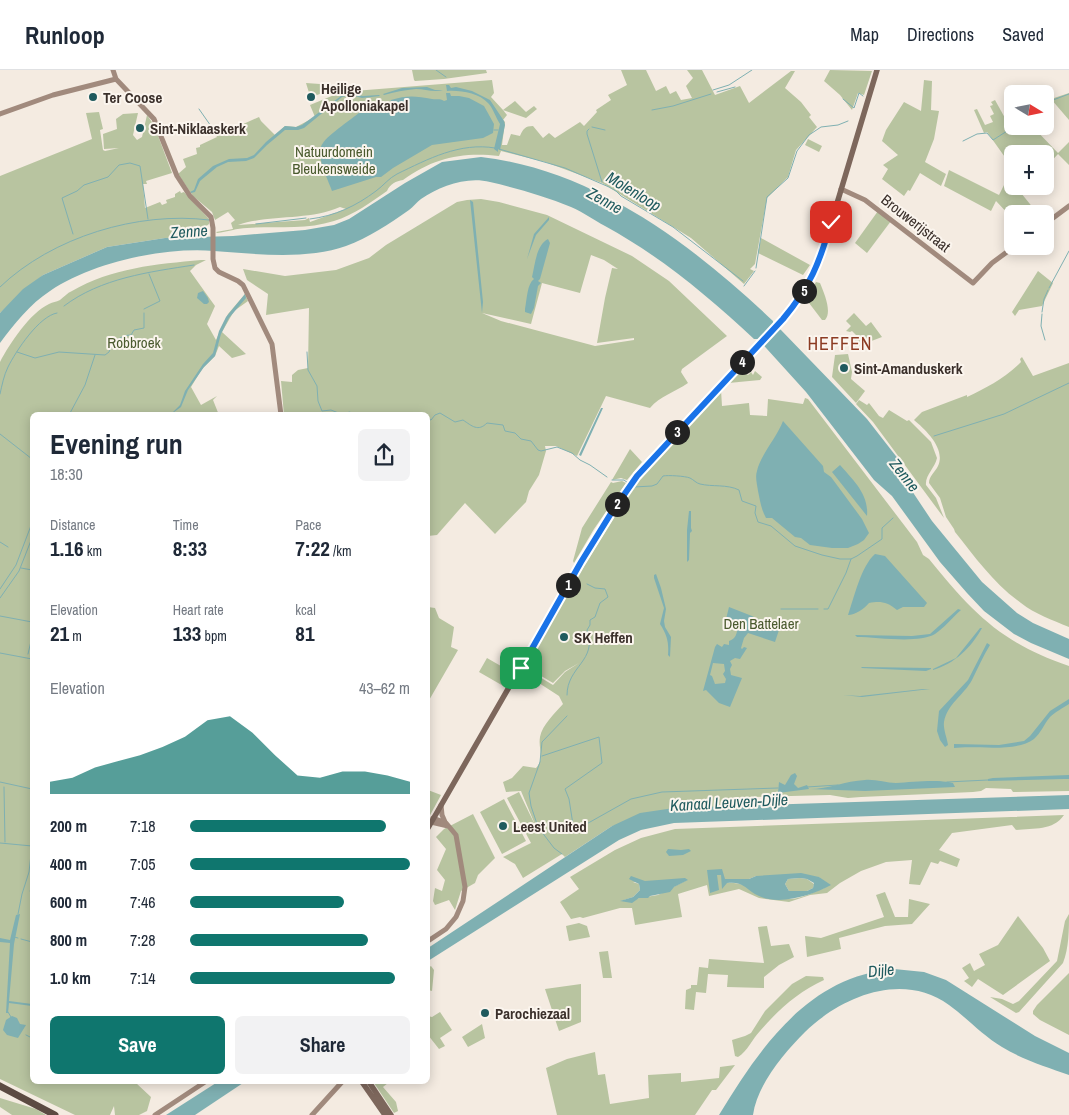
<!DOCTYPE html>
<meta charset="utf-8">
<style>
:root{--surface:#fff;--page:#f2f2f3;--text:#1f2937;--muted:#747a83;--line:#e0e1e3;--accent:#0f766e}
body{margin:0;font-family:"Archivo Narrow",sans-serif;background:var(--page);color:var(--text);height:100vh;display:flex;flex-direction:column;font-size:19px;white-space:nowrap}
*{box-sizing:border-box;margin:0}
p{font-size:16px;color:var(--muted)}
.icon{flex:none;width:28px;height:28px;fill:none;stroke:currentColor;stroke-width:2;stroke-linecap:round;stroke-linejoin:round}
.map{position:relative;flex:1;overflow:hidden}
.drawer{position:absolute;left:30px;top:342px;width:400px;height:672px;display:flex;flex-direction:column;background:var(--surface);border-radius:8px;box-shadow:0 2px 12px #0003}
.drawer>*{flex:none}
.needle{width:32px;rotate:100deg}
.tools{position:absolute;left:1004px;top:15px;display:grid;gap:10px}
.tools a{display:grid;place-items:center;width:50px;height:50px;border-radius:8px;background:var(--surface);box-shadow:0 2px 12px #0003;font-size:25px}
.pin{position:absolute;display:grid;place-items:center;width:42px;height:42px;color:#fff;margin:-21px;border-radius:10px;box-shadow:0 2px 8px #0006}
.km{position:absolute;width:25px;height:25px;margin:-12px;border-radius:50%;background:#222;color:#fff;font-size:14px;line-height:25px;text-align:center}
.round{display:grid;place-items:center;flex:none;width:52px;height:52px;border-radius:8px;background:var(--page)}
.head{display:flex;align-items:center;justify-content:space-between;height:85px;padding:0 20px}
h1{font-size:28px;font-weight:800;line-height:38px}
.stats{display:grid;grid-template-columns:repeat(3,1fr);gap:8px;height:85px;padding:5px 20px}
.stats div{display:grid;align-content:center}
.stats b{font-size:21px;font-weight:800}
.stats small{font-size:14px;font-weight:400}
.stats p{font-size:14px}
.chart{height:140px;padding:10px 20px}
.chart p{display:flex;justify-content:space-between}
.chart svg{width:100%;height:90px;margin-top:5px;fill:var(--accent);opacity:.7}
.button{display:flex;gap:10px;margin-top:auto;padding:10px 20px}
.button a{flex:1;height:58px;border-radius:8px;background:var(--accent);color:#fff;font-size:20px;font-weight:800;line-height:58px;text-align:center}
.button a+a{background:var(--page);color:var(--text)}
ul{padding:0 20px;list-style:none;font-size:16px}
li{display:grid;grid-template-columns:80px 60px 1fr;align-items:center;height:38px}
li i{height:12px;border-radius:6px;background:var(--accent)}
header{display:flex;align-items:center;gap:30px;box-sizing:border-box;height:70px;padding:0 25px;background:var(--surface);border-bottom:1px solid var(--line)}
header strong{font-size:24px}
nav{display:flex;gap:28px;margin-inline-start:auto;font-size:18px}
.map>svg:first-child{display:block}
</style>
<header>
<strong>Runloop</strong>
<nav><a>Map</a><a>Directions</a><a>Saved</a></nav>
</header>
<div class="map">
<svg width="1069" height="1045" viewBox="0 0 1069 1045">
<rect width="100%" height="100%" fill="#f4ebe1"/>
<!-- green -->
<path fill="#b8c4a0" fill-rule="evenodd" d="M412,0H486L487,3L444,9L415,11L414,10Z
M621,0H646L656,21L666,16L670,24L676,21L681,30L692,28L686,16L693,8L687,0H702L715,25L740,16L749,33L791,1H795L785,18L801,32L811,45L809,47L817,57L796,80L788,107L767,128L755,194L750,199L754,201L744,214L691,168L602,113L545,92L501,81L499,86C461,82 434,88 403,110C396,111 390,114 387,121C371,132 354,145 334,151C306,160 276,156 247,158C237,158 227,162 217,163L216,162L233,159L231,153L235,150L228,142L215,150L212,142L193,126L178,104L186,97L183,89L197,84L196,78L200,77V75L217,67L212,58L219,65L259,47L261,51L275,65L285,56L296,57L315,47L310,35L339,23L354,21L492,10L494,23L491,27L503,40L515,31L526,42L534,36L537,39L526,48L503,40L507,45L503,50L505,52L502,75H507L511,64L520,66C523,59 525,56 533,56L543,68L549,63L555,68L580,52L584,56L597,42L596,40L611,30L608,25L627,15ZM340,137L346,139L310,152L309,148L305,150L238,155C271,144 308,151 340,137Z
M830,0L872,1L864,25L858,23L852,40L840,25L824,11Z
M924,10L932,11L931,40L939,41L934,69L925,92L946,104L941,116L920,103L910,121L908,120L904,126L882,109L888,99L883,95L898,85L882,71L886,60L904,32L921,41Z
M306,13L334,15L335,18L312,27L310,26Z
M1069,23V50L1051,29Z
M995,30L1010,57L1032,56L1058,83L1069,72V95L1058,84L1045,98V84H1012V97L987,62L984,63L974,40L977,39L985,55L993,52L990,46L994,44L990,36L993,35L991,32Z
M99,42L103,59L100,60L103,80L105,81L119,78L104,79L103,64L117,59L116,49L123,44L138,43L133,65L137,70L142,67L147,45L154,55L172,103L146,111L147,114H143L145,138L160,132L162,135L167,133L166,130L175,127V124L180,121L181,123L184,122L209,149V154L205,157V167L165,168L107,177L43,205L0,243V106L92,69L86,43Z
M808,69L822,76L819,82L805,75Z
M1012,99V116H1027L1021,123L1034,139L1028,144H1012V148L996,131L991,141L944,116L949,100L999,125Z
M481,129L499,132L547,145L632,186L669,211L727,266L682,299L681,302L688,313C675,322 660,326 650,338L606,326L577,386L556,376H545L546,381L539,405L529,421L526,432L495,464L465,433L437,465L428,466V345H284L281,311L292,312V305L298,300L308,298L309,238L266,245L268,224L247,210L243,199L285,206L336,200L369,188L386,175L457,132L467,130ZM591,185L604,190L618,199L612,198L605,228L597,273L634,268V270L595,276L501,251L482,243L531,254L542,213L580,223Z
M878,141L891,151L867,183L855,173Z
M761,168L810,195L803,205L758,183Z
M201,190H206L196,195L190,201L215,236L207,254L216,270L228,244L245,224L248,231L234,241L222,262L246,284L232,288L219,276L215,286L202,299L191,317L201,335L217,326L213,330L219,345H32V1012L136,1013L151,1027L147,1041L139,1045H115L114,1036L110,1045H75L0,1009V292C10,273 30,243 49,234C53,232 56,232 60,230C64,227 67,223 72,221C111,198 157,194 201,190Z
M1038,201L1053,213L1042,236L1019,240L1015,246L1012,242Z
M816,212L820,213C825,225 832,242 825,250H822L806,229Z
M854,243L866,256L871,252L882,267L853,278L849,271L856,265L852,261L850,262L846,261L851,256L846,251Z
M848,284L852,302L851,309L865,321L856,333L832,307L835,285Z
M1022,287L1033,306L1069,293V557C1052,550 1035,544 1021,533C994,514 975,487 955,462L954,459L946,447L940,428L929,413C929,406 935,402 938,396C946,379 926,360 914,350L922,342L967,325V327C987,317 1004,309 1021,292L1020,289Z
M742,300L748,305L751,302L753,305L755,301L762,307L760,310L728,313Z
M721,320L722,336L749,333L750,345L767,346L768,329L803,334L805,328L808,329L917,472L923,485L929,489C973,543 1001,573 1069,596V721L1013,722L1011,719L986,718L981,721L973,722L861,727L848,728L830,725L750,727L736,737L612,756L565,787L562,784L523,808L515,794L503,787L531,773L507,728L519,722L536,757L521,721L506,722L503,712L512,708L523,696L536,698C545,688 538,679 540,667C542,655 555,643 563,634L559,626L525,604L528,600L553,615L565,602L579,593L565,601L553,613L526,597L575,511L626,428L643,405Z
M859,330L867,335L869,333L879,346L883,348L889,340L907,351L909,350L931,372L937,388C935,398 925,405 926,415L936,428L944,448L873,352L856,334Z
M630,379L642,392L627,410L621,408L612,410Z
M611,412L613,413L622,411L626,413L594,459L574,493L573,491L582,458Z
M428,537L435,538L439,548L454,557L451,577L458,580L428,632Z
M487,588L513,603L505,617L479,602Z
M428,720L441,725L428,749Z
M504,729L526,771L502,784L480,742Z
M473,744L495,788L478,805L475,813L461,821L455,840L449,830L435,835L433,831L435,818L442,821L445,810L437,800L446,779L436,767L444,759Z
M1064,745C1053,761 1034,758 1016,760L1012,755L952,763L939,780L960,789L957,797L940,791L938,794L931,792L920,815L909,814L912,790L886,792L861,801L840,813L827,823L810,825L789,832L759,828L739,819L709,826L707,815L678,824L682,847L635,855L632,838H620L583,848L580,847L571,849L560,832L579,819L570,807L615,780L641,768L675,759ZM721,799L724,809H749L756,806L819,807L824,818C814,822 802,828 791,829C772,829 745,811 727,813L721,805H717ZM687,810L658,825L621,831L633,827L640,820L639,814L633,812Z
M800,808L807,809L814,814L813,818L807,821H789L785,814L788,809Z
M885,822L895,847H908L909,829L930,834L912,854L885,856L839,868L841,879L807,887L805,866L821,868L884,847L876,825Z
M1069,844C1069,860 1069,878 1063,893L1019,942L1016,943L990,927L1002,929L1013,934L1019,931L1057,891L1065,851Z
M1018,846L1043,878L1050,891L1003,925L978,909L972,917L964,911L969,908L962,898L970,893L974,901L985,895L979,884L998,875Z
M579,853L587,856L590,867L569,871L566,856Z
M767,856L771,876L789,874L794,887L779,895L764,907V918L727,917L728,905L708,904L706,923L696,922L694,940L685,939L686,920L691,918V915H697L699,897L708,898L709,889L764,893L758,857Z
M608,881L612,908H603L599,882Z
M431,896L434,900L432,921L428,920V898Z
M1069,903V965L1040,950L1033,944V941L1037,935Z
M806,906L823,907L824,910C798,922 779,939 760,961C753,968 747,982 738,987L735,986L732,970L745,966L751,963L765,941L792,914Z
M581,914V952L559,961L545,919Z
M440,942L452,960L440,968L445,976L439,979L428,965V946L432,947Z
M482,954L485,968L468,977L462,967Z
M595,982L598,1005L605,1004L610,1034L649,1028L648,1005L681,1003V1012L719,1008L720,997L735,995L716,1020H712L695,1045H557L546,998L567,989Z
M374,1013H388L383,1017L396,1032L398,1041L394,1043Z
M0,1028L36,1039L46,1045H12L0,1037Z"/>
<!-- water -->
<path fill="#7fb0b2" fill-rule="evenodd" d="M446,15H449L451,18L456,17L472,21L490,30L504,51L505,55L500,80L498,79V82L494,79L500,54C496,48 493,38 488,33C479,23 460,20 447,21Z
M427,17L435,20H443C434,23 425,19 416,19C405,20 394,22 384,25L383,24L402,18Z
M446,23H450L451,26H459L469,28L484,36L494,54L493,63L483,68L432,75L393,98L381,107H376L332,121C328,109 314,84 323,73C328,65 354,47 363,40L367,41L368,38H387L391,30C407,25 416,26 432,29C437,30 439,28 444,31L447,30Z
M352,24L363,26L379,25L380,26L362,28L351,25L342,27L304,58L298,60H285L267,75L254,88L246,91L228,92L217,97L200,111L195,122L191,123L190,122L194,120L198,109L213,96L229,89L247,88L254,85L266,72L285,56L296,57L302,55L341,26Z
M481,87C594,100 693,175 773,251V255L781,260L867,349L899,390L912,421L932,451L982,512L1017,543L1033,553L1069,569V589L1031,573L1014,564L984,541L967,523L940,492L892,426L874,410L806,322L758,269H754C708,226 660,186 605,156C594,150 583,142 571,137C545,126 516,118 490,112C467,106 440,116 421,129C417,132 413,137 409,140C389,154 368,168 346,176C308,190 254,184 214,181C163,177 93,192 50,221C30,234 15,253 0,273V243L23,219L43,205L107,177L165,168L233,166L305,160L334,155L349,149L405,113L442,92Z
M470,130L473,132L483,232L482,243Z
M549,147V150L536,165L527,189L534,164Z
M548,169L550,173L540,209L538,211L541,213L538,216L534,238L531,244L525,242V239C527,229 527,214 534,209L532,207C535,195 536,175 548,169Z
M203,221L208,228L209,232L207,234H204L197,228L198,223Z
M245,224L246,228L229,248L221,264L215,286L204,297L188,320L181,337L170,345L180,335L185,321L203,294L213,283L219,261L226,247Z
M601,338H603L581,386L579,385Z
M783,351L823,396L824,402L831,407L862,449L869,463L864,470L858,474L848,478H832L810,475L801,468L795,467L772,448H766C761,439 760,430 758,421C757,414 755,407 757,401C760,386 777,367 783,351Z
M840,395C853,410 869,424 867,446L832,402Z
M689,441H691V458L692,461L690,463L689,490L687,492V460Z
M875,484L885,486L927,533L924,537H903L897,540C887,532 881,531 869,533C864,539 855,545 848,545C854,528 861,496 875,484Z
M656,504L661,518L666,539L664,551L665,557L671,567L670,587L668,585C669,572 667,565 660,554L664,538L654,508V505Z
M729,537L752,546L779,560L775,572L748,563L744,568L741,578L742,579L744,577L747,578L740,589L735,588L730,591L732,595L730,599L731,605L742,608L730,637L719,633L706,620L703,621L715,577L717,574L722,577L724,574L729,575V571C736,569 737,563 738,556L735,553V550L726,549ZM713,593L724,594L725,601L723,604L726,609L725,613L715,614L712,606L710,605Z
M958,539L961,540C952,548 944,558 935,564C918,574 877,567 857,567L855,565L912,566L930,564Z
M980,558H982C971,578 954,594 933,600V599L956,588Z
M987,573L990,575C983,586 978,598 972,610C964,625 947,634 944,652C943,659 947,668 948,675L945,677L940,670L937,661L939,641L968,610Z
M862,597L931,598V599L926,601L861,598Z
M923,619H930L862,627L843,625L860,626Z
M1069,629V634C1063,638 1055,642 1050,647C1044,654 1041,663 1034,669C1015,683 977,675 954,678V674L999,675L1024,671L1030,666L1050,641Z
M795,703L797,706L794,714L798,718L807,715L809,719C829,719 845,711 865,710C875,709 886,713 896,713C913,712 937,709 953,713L955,717L865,721L809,719L778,723L779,712L785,715L791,705Z
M1069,705V709H1064L988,711V709L993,708Z
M1069,725V739L674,753L641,760L619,770L428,891V878L612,756L640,743L674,738Z
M668,779L681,780L689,779L691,781L683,785L669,786L666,782Z
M722,799L725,809H749L756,806L801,803L819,807L831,815C812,825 780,836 759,826C746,820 744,811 727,813L722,819L721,805H717L719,820L710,823L707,800ZM800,808L807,809L814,813L813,818L807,821H789L785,814L788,809Z
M631,806L645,811L685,808L688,810L674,817L670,822L650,826L648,828H639L632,833L620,831L633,827L640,820L639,814L629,809Z
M20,844L14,874L9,931L32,934V936L9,933L8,943H6L10,873L0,872V868L10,870L16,845Z
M894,899L924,902L946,910L1035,966L1069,983V1005C1047,997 1023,990 1002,977C982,965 967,948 949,935C902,901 841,927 805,962C784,983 757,1015 753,1045H719C760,978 808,906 894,899Z
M12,946L17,948L20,954L26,955L18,968L7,965L3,960L6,950Z
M216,1013H243L195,1045H166Z"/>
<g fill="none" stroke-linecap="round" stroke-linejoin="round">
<!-- stream -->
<path stroke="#7fb0b2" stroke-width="1" d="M436,0L446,7
M713,20L729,15L752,0
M717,22L735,17
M843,29L854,38L859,23L863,26
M1045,33L1069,24
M199,39L213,59
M652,40L673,36L711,24
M592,57L605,60
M589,59L587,61V64L602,112
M494,60H498
M963,71L977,64L987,63L993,70L1015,56
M499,79L565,98L609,117L616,121L621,126L673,157L743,211
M310,149C335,146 356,136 376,121C383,116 389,108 397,104C428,89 460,72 495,78
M256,154L306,148
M73,164L62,128L77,121L84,115L108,107L119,95L130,93L140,96L148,149
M756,198L767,127L788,108L797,81L809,65L821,57L838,55L848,51
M744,216L755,201
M0,217C52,167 138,141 209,150
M1049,218L1069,181
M64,236C101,208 149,202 194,195
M144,239L160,231L149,204
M1042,242L1044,229L1048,220
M1042,244L1041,256L1045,270
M17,282L35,288L59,282L105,285L109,282C112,273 120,265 131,265L134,260L144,258V243
M307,282L308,300L317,316L318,331L322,341L331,340L341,344L350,342L354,345
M0,324C2,315 4,305 8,297C16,281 39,246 57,243
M69,345L85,315L95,285
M137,345V344
M407,345H415
M428,349L431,350L435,345L440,343L455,352L463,350C472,356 478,362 487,353L503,355L505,361L515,363L521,369L531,371L538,380L541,381L557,377L572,383L580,390L590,395L607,407
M0,364L32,389
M934,366L1004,344L1069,313
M612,410H624L628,413
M634,417L652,416L657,414L663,406C668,405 685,406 690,408C694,410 696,413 700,414C712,417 727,414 739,420L742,431L756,436L755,443L758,452L771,456L795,476L822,485L840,489H851L857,486L882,469V458L893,448
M0,472L8,477
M21,498L32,500
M0,519L16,495L32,453
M0,528L19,501L32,468
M781,539H818
M824,539H828L846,503L851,489
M0,546L32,552
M0,583L32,589
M28,584L32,567
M31,623L32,614
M567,625C567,596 598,591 587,560L590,555V550L595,547L600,533L608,527L605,519L595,518L587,514
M542,686L599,667L602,693L565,719L569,729L574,761L631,729L662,722L778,718
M0,712L32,719
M930,712H941
M947,712L988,710
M4,717L5,772
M807,717L838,715
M0,773L32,776
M562,784L554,778L538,757L531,736L529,723L540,692L542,672L567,646
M30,821H32
M18,844L22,824L29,802L32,776
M14,867L18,868
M21,869L32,872
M8,942L11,947
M26,965L32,968"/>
<!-- secondary -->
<path stroke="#a18a7d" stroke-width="5" d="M113,0L116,9L154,49L177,106L190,126L211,147L213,158V189L215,198L219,202L238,211L243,215L272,274L281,345
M0,44L53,25L116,9
M841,119L865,130L973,213L992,193L1015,176
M1045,154L1069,136
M441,735L442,745L445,752
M431,752L448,756
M428,871L446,859L456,847L463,831L465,817L456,765L446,753L433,748
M155,1045L205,1012
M312,1045L342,1012"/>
<!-- primary -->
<path stroke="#7d675c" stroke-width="5.5" d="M428,758L577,499L619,431L650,391L783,249L809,212L823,180L877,0
M362,1012L385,1045
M369,1012L391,1045"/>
<!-- highway -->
<path stroke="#5c4a42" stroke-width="7" d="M0,1016L55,1045"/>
</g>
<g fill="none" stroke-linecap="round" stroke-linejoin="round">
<defs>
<path id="route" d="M521,598L581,492L610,445L637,406L783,249C810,217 820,192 831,152"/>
</defs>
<!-- route casing -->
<use href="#route" stroke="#fff" stroke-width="10"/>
<!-- route -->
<use href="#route" stroke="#1a73e8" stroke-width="6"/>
</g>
<!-- markers -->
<g fill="#1f5a5e" stroke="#fbf5ee" stroke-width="2">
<circle cx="93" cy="27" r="5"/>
<circle cx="311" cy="27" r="5"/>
<circle cx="140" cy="58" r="5"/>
<circle cx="844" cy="298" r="5"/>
<circle cx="564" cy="567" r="5"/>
<circle cx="503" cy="756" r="5"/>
<circle cx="485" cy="943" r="5"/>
</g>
<g text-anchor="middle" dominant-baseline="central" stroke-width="4" stroke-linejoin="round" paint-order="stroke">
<!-- poi labels -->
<g font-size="15" font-weight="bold" fill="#3b302b" stroke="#fbf5ee" text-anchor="start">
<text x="321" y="18">Heilige<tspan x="321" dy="17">Apolloniakapel</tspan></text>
<text x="103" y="27">Ter Coose</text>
<text x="150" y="58">Sint-Niklaaskerk</text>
<text x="854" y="298">Sint-Amanduskerk</text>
<text x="574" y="567">SK Heffen</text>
<text x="513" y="756">Leest United</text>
<text x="495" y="943">Parochiezaal</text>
</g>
<!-- park labels -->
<g font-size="15" fill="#4a5a2e" stroke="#fbf5ee">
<text x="334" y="81">Natuurdomein<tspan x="334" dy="17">Bleukensweide</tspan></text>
<text x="134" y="272">Robbroek</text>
<text x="761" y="553">Den Battelaer</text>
</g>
<!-- street labels -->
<g font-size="15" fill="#3b302b" stroke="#fbf5ee">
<text transform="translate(916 153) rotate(38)">Brouwerijstraat</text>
</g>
<!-- water labels -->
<g font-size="16" font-style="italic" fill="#1f5a5e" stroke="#fbf5ee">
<text transform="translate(634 121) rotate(31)">Molenloop</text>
<text transform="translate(605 130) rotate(29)">Zenne</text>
<text transform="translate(189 161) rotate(-4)">Zenne</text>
<text transform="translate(905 405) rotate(52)">Zenne</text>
<text transform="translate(729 732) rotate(-3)">Kanaal Leuven-Dijle</text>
<text transform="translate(881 900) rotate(-6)">Dijle</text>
</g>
<!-- quarter labels -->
<g font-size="18" letter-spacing="1" fill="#8c3b22" stroke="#fbf5ee">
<text x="840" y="273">HEFFEN</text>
</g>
</g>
</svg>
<div class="tools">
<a><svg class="needle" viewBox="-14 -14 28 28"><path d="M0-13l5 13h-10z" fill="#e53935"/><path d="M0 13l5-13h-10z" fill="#747a83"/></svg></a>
<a>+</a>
<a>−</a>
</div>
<div class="pin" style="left:521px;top:598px;background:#1e9e55"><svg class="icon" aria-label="arrive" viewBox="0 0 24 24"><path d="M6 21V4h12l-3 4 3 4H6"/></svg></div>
<div class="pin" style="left:831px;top:152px;background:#d93025"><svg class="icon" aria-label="check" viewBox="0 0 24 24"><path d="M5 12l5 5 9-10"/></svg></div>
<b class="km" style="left:568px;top:515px">1</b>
<b class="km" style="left:617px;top:434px">2</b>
<b class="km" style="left:677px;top:362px">3</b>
<b class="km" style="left:742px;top:292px">4</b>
<b class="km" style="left:804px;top:221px">5</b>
<section class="drawer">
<div class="head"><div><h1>Evening run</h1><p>18:30</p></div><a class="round"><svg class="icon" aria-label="share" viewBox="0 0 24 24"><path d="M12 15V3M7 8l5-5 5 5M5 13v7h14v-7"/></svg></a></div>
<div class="stats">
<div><p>Distance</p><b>1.16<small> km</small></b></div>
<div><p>Time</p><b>8:33</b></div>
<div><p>Pace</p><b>7:22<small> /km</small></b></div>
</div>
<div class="stats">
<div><p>Elevation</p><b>21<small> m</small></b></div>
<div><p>Heart rate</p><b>133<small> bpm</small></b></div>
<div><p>kcal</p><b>81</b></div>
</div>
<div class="chart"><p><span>Elevation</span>43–62 m</p>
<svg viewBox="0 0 160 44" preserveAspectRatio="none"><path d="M0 44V38L10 36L20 31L30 28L40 25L50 21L60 16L70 8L80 6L90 14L100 25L110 35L120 36L130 33L140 33L150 35L160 38V44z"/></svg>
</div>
<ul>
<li><b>200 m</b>7:18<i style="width:89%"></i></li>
<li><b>400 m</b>7:05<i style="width:100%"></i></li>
<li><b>600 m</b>7:46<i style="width:70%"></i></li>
<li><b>800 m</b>7:28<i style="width:81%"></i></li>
<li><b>1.0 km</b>7:14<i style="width:93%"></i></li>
</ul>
<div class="button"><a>Save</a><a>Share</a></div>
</section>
</div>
